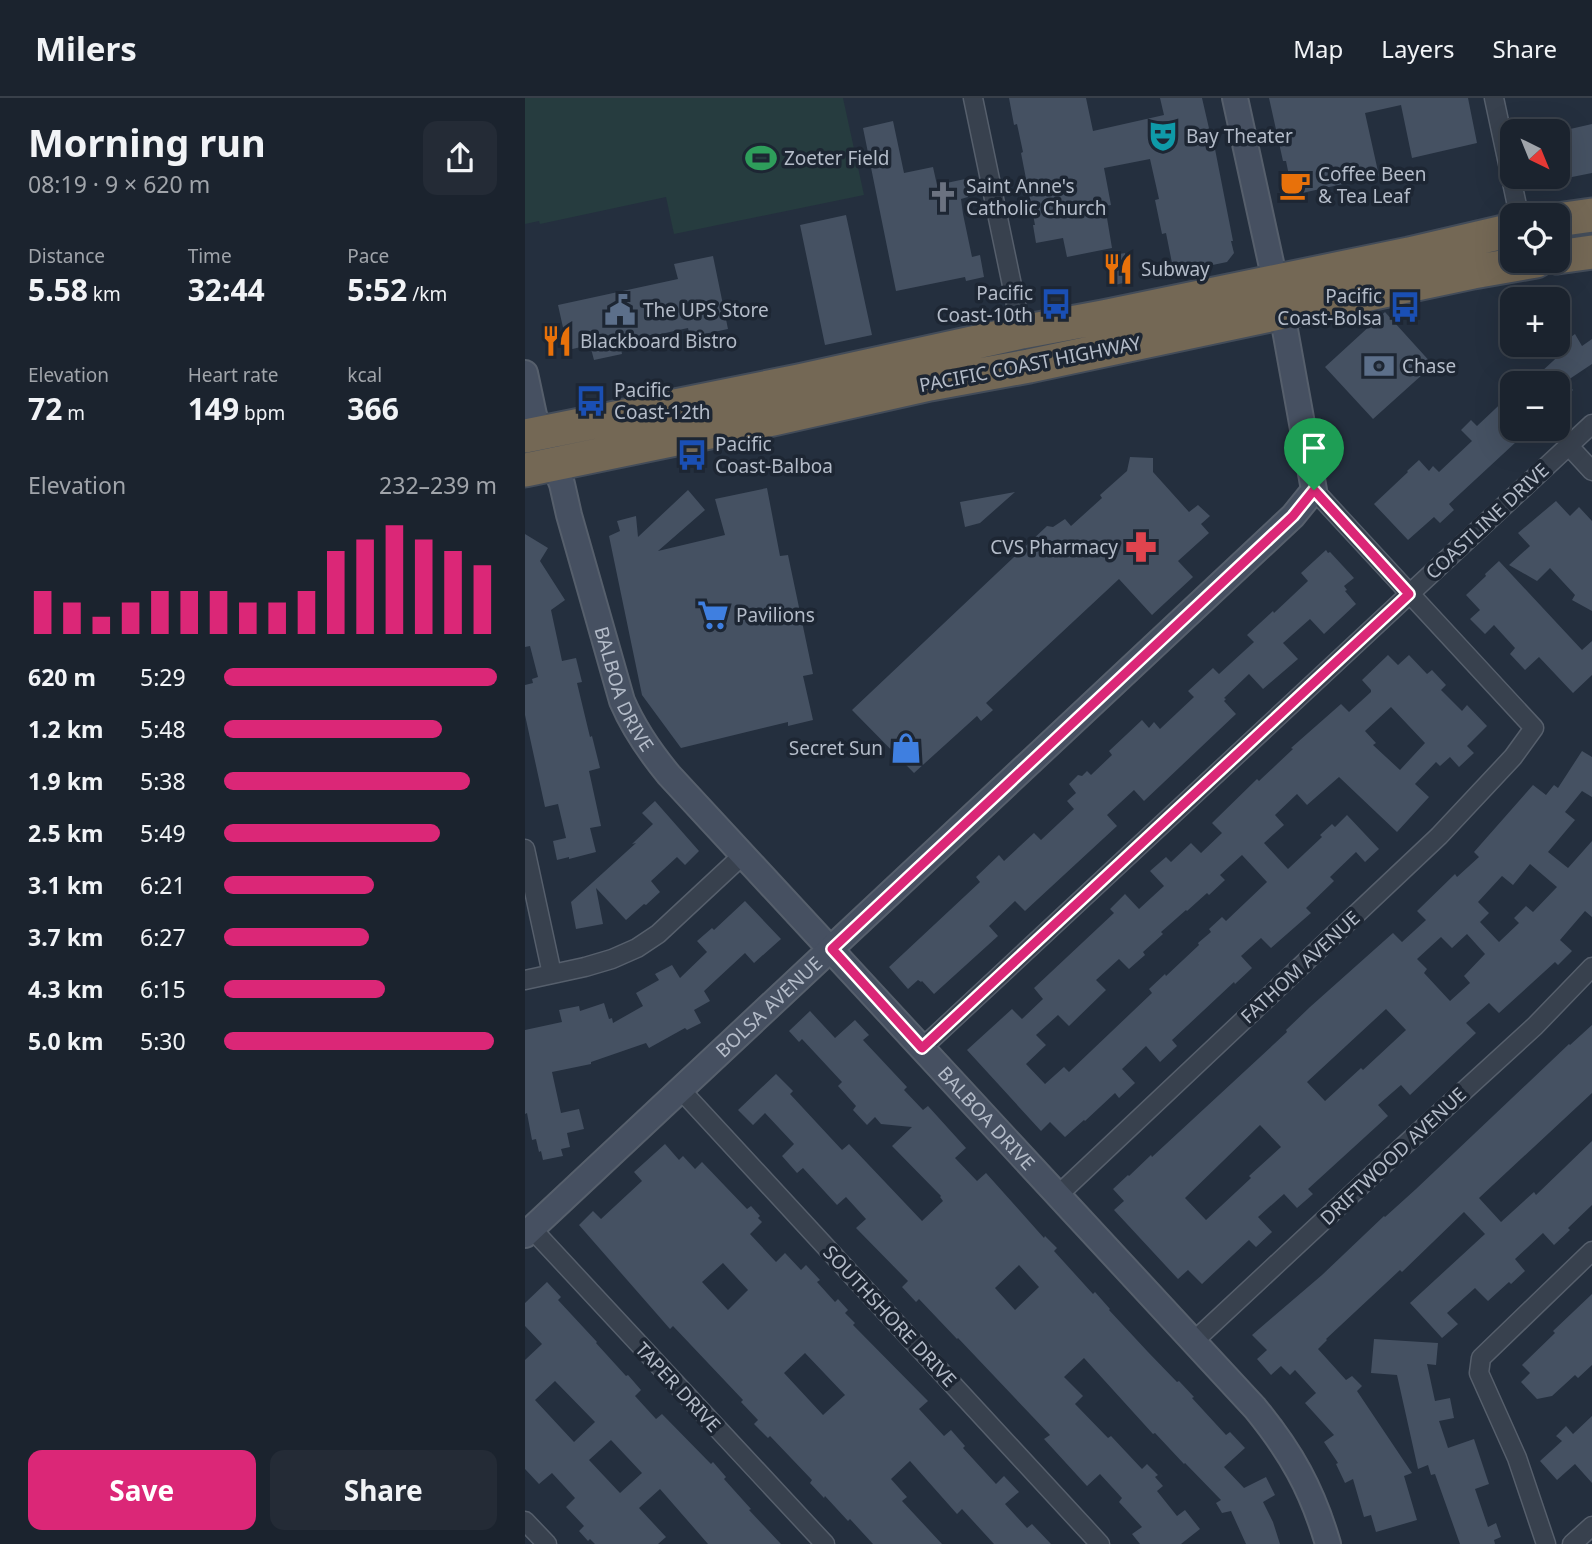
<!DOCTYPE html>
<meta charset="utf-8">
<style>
:root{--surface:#1b232e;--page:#242b36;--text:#f1f3f6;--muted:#a0a4aa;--line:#39404a;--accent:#db2777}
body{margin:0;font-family:"Noto Sans",sans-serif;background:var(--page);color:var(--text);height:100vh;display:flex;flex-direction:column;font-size:26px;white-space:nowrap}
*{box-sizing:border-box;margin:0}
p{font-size:23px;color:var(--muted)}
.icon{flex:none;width:38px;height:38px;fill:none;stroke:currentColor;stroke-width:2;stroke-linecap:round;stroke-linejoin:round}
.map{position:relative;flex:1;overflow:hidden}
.drawer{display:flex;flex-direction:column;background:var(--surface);width:525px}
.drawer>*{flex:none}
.needle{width:46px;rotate:137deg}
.fabs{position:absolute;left:975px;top:21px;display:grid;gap:14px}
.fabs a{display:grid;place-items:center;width:70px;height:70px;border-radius:14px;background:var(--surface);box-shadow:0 7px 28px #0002,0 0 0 2px var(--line);font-size:35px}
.pin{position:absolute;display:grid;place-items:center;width:60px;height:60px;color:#fff;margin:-72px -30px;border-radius:50% 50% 50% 0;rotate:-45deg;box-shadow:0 0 7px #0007}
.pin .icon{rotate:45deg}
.round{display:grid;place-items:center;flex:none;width:74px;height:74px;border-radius:14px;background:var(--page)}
.summary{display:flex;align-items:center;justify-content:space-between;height:119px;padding:0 28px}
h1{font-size:38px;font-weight:700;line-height:52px}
.stats{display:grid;grid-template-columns:repeat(3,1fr);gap:10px;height:119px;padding:7px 28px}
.stats div{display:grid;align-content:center}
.stats b{font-size:30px;font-weight:700}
.stats small{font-size:19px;font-weight:400}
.stats p{font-size:19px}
.chart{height:196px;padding:14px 28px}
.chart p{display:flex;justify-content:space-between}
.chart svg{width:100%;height:126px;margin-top:7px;stroke:var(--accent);stroke-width:6}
.action{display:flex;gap:14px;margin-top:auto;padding:14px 28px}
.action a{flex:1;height:80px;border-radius:14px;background:var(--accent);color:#fff;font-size:28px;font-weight:700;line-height:80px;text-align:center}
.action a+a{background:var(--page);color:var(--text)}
ul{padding:0 28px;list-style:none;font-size:23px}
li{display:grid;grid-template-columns:112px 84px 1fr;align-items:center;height:52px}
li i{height:18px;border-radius:9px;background:var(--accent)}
header{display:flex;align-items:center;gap:42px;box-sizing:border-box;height:98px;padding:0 35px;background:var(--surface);border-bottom:2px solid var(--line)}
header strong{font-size:33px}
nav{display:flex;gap:38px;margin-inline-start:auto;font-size:24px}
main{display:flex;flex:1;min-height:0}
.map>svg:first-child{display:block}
</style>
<header>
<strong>Milers</strong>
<nav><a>Map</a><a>Layers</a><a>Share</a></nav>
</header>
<main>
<section class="drawer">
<div class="summary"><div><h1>Morning run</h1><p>08:19 · 9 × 620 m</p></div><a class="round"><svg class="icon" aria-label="share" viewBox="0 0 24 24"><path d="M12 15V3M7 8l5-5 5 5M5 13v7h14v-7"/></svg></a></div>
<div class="stats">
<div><p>Distance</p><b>5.58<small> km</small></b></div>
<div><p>Time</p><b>32:44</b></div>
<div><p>Pace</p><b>5:52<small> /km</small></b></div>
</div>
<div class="stats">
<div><p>Elevation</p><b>72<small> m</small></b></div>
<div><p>Heart rate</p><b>149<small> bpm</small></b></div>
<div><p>kcal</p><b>366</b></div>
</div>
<div class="chart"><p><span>Elevation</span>232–239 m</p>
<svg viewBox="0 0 160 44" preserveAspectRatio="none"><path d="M5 44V29M15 44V33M25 44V38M35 44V33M45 44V29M55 44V29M65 44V29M75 44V33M85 44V33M95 44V29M105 44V15M115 44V11M125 44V6M135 44V11M145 44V15M155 44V20"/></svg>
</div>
<ul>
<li><b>620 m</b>5:29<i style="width:100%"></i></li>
<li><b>1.2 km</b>5:48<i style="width:80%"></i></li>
<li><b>1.9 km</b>5:38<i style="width:90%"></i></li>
<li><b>2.5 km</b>5:49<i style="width:79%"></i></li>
<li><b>3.1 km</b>6:21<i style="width:55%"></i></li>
<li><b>3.7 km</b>6:27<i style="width:53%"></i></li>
<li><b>4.3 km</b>6:15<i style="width:59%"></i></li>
<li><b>5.0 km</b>5:30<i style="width:99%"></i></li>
</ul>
<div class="action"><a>Save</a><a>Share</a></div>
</section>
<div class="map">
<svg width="1067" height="1446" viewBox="0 0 1067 1446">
<rect width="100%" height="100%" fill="#242f3e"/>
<!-- green -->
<path fill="#263c3f" d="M0,0H318L339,97L149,136L141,99L15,126L14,123L0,126Z"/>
<!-- building -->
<path fill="#455162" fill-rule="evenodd" d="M484,0H561L568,33L639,17L635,0H677L689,52L690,51L708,143H706L709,155L702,164L649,175L641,135L637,136L630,102L634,101L625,61L579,70L586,107L580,108L587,150L542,159L538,140L511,145L508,127H510L496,55L498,54L492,26L489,27Z
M744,0H943L952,45L887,60L876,7L840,15L854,78L768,97L761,63H758Z
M368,23L379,75L408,69L412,87L440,81L443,99L436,101L438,116L447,159L455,157L459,179L441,183L440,179L371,193L338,30Z
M1067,26V75L1032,82V34Z
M321,117L347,237L300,247L275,127Z
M600,155L606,183L586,188L579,159Z
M188,158L203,231L165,239L163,230L95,245L97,256L69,262L65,247L43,252L33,207L153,181L149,166Z
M860,214L908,267L848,321L800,269Z
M1050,236L1057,248L1067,241V266L1040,284L1048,292L1032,307V285H1004L1040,252L1036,246Z
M987,295V331H1005L924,406L929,412L915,425L909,419L883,442L849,406L883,374L882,373L894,362L904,373L908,368L914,374L947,343L936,332L946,322L952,328Z
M605,359L628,360V374L664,414L673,407L685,418L676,426L684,435L653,463L668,479L627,517L594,481L461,605L468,612L456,623L452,618L389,675L327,612L522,428L528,429L540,421L546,428L577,400L575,397L602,373Z
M242,390L255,458L263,457L288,576L278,578L288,622L263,628V624L156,650L117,597L84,438L95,433L92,423L111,418L113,439L163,392L180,412L133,453L200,437L190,401Z
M490,394L455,425L440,429L435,404Z
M1031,403L1045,418L1054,409L1067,423V513L1047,502L1050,497L1025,470L1012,483L984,467L1005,448L993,435Z
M0,436L23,450L15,463L40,502L26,512L37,563L51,560L57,584L52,585L65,639L67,638L75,670L64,673L76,728L65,730L71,754L44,761V759L32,762L28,743L41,740L33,706L20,709L0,617V587L8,585L7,581L13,579L5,548L0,549Z
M801,452L803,455L805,454L829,480L819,488L822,492L820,493L831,506L799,536L785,521L758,545L773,561L738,591L724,576L699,600L701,601L699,603L711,616L619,703L609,692L582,717L592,728L500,813L490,803L464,828L473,838L409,896L397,883L396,884L393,882L383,891L364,869L455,784L451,779L474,757L479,763L509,735L516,742L549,711L542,703L551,695L544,686L553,677L557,678L562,673L566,677L587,657L584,653L617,622L624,630L629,624L635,631L669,599L663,593L688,570L694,576L729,544L722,537L748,513L749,515L783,483L776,475Z
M974,463L1057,552L1067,543V577L1048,595L1014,559L1000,572L985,556L990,550L969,527L960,536L945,521L955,512L941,497L961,478L960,476Z
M863,557L873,567L884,557L902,576L907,572L921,587L916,592L937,613L942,607L962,628L942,648L949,655L934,669L925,659L915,668L911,664L890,686L904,699L872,734L814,679L782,707L772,696L750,717L759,727L739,745L763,771L797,739L795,737L807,726L810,729L822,717L854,751L840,764L831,754L805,779L809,783L781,810L786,815L746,850L736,840L716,858L727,870L710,886L709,884L647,942L652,948L635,964L621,948L597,971L610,985L594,1000L590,995L560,1023L559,1022L540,1039L525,1024L516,1033L442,952L487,911L497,921L518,901L509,890L589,815L585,811L600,796L614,811L639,788L625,773L641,759L646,764L666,745L676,755L697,735L687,725L732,681L734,683L768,651L766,650L816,606L824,614L846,594V592L837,582ZM866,609L900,645L875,672L848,647L851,645L840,633ZM717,757L742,784L701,823L697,819L684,831L686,834L673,845L674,847L641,878L640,876L624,891L627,895L544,974L539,969L520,986L501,966L521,947L511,937L533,917L544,928L581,892L571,882L594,861L604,871L620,857L618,854L638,836L636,834L661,812L662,813L682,795L684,797L700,782L695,777Z
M1057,653L1067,659V699L1057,693L1040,714L1050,722L1023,754L1043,770L1067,743V819L1060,813L1035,842L1047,853L1033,867L1030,864L974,915L964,905L941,925L951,935L885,997L876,987L853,1007L863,1018L783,1091L788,1096L772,1110L759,1096L733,1119L747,1134L731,1149L724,1142L677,1186L663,1172L653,1181L589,1112L599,1103L588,1091L603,1077L604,1078L626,1057L627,1059L762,934L761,932L785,909L868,835L877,844L901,822L892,813L930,776L932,779L954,759L949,754L1008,687L1021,697L1029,687L1033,690ZM1005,766L1032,789L1008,814L1001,808L989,820L994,825L974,844L955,824L964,815L953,804L977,778L988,787ZM942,836L960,856L939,878L945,885L925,903L899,875L902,871L892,861L916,839L927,850ZM861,911L881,932L838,972L836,970L800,1003L782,984ZM735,1027L756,1049L724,1078L726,1080L681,1122L660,1100Z
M130,703L174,753L160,767L152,759L126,783L135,794L121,807L119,806L101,822L71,790L78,826L51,831L46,804L111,745L107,746L128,726L117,715Z
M220,803L256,841L229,865L220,855L179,893L185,903L169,912L176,925L162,932L160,930L124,950L121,945L66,964V966L27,974L36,1015L54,1011L59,1031L42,1035L45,1049L36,1051L38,1058L18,1062L16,1053L14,1054L11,1041L7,1042L2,1015L0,1016V932L37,924L34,912L54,908L55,913L79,905L84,921L87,920L88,925L118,908L111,895L134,882L130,876L147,867L155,880L182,854L172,843L187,830L189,832Z
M285,913L310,940L330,922L344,937L338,942L382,989L379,992L398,1012L403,1008L441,1050L430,1060L452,1083L461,1075L519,1140L520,1138L532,1150L529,1153L568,1196L570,1194L585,1211L584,1212L623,1254L652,1284L654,1283L669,1299L667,1300L701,1337L705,1334L720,1350L699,1369L719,1390L741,1379L750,1397L738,1404L748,1424L755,1446H721L706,1413L697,1415L691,1405L696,1402L660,1365L659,1366L630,1335L628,1336L559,1260L539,1279L558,1298L550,1306L583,1340L586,1338L617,1371L622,1366L633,1377L630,1379L638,1388L632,1393L652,1418L660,1412L675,1431L656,1446H615L607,1436L617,1429L594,1404L597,1400L575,1376L562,1388L519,1341L525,1337L433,1240L432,1241L394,1201L391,1204L377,1189L383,1183L331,1130L341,1121L321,1099L312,1107L278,1070L272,1075L257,1058L269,1046L240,1015L228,1027L213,1012L251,976L268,993L265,996L317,1052L324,1046L397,1123L418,1103L415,1099L416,1098L367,1048L387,1029L356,1026L350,1019L342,1027L328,1012L331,1008L313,988L317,984L277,941L274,944L264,933ZM494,1167L514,1189L490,1212L470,1190Z
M1067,927V995L954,1100L976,1124L1009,1094L1011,1097L1067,1043V1107L1043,1130L1045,1132L1029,1147L1018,1135L990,1161L1000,1173L986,1186L984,1184L963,1203L950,1190L922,1215L933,1226L917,1240L885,1205L960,1136L939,1114L877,1174L875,1172L801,1241L802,1242L793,1251L821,1282L827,1278L837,1288L832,1293L887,1375L879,1378L892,1422L851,1434L846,1417L839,1419L828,1381L820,1385L811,1366L813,1365L799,1344L809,1337L780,1305L791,1295L770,1272L765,1277L756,1268L746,1277L732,1261L742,1252L727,1237L797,1177L859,1118L860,1119L891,1091L1044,946L1045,947Z
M140,1046L154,1062L158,1058L170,1071L177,1064L222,1111L226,1108L235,1118L233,1120L237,1124L225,1136L251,1164L260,1155L276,1172L281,1167L295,1182L292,1184L310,1204L313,1201L323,1212L320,1215L330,1225L328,1227L403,1303L394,1311L419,1338L426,1332L440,1348L438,1350L471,1386L479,1378L494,1394L480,1406L502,1430L507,1426L526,1446H469L437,1411L432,1416L385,1363L366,1381L382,1399L377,1403L417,1446H348L325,1421L323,1423L300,1398L299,1400L285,1385L287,1382L245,1338L243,1340L229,1326L233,1322L216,1304L218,1302L148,1228L145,1231L54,1127L68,1113L76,1121L117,1083L109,1074ZM198,1165L223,1192L203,1212L177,1184ZM280,1255L320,1297L298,1317L259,1275Z
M22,1184L36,1199L33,1202L72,1244L71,1245L101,1278L103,1277L116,1292L110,1298L131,1321L137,1316L186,1366L188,1364L201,1379L199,1381L226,1411L224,1412L256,1446H183L135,1391L114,1410L141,1439L133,1446H70L65,1441L63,1443L54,1433L59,1428L41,1409L50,1400L27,1375L14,1386L0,1371V1262L17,1246L0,1228V1205ZM30,1283L70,1324L49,1344L10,1302ZM86,1342L117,1375L95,1395L64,1362Z
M1067,1196V1267L1053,1280L1050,1277L1027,1298L1012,1301L996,1284L1005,1275L997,1267L1030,1235L1028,1233Z
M849,1241L913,1245L911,1267L902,1266L910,1303L925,1300L929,1320L914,1323L923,1350L949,1341L964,1386L950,1391L963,1429L971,1425L976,1439L969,1442L970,1446H935L910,1376L906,1377L903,1367L893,1371L872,1277L846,1275Z
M1067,1318V1385L1050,1366L1032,1382L1015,1363L1037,1343L1031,1338L1041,1328L1048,1336Z"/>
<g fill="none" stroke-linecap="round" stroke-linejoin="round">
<defs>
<path id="street" d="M448,0L498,240
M969,0L994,117
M1043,347L1067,373
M0,751L27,876
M0,882L60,869L87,861L112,850L133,836L219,756
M397,950L1067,326
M155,991L575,1446
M532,1098L914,738L988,659L1009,630L789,392
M7,1131L300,1446
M668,1244L872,1054L1010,928L1067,869
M0,1423L22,1446
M1021,1446L992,1360L954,1275L956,1260L1067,1153
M1047,1446L1067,1428"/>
<g id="secondary">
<path id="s1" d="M0,275L9,317L37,386L44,417L97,603C109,631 125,654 144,677C341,887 533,1100 730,1310C766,1354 787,1391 803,1446"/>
<path id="s2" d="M0,1137L768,418L789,392L757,215L710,0"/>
</g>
<path id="highway" d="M1032,122L1067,117
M1032,159L1067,154
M0,338L274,283L497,234L578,219L884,156L987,132
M0,372L248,321L405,286L504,268L948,174L1011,163"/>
</defs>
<!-- street casing -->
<use href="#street" stroke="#565f6c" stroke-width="21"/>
<!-- secondary casing -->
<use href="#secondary" stroke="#565f6c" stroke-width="28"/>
<!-- highway casing -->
<use href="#highway" stroke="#434c59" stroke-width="37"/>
<!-- street -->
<use href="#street" stroke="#38414e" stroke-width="18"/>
<!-- secondary -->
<use href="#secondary" stroke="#465061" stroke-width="24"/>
<!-- highway -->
<use href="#highway" stroke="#746855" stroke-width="33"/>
</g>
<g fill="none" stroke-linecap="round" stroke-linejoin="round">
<defs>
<path id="route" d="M789,392L884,496L397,950L307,851L768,418Z"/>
</defs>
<!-- route casing -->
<use href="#route" stroke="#fff" stroke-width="14"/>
<!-- route -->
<use href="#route" stroke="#db2777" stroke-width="9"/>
</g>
<!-- icons -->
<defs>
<symbol id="theatre-bare" viewBox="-9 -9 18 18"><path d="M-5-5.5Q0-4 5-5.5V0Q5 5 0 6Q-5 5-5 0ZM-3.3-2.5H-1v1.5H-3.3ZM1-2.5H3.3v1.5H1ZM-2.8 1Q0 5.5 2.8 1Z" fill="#0f9aa8" stroke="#1d2633" stroke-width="2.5" paint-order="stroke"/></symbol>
<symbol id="stadium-bare" viewBox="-9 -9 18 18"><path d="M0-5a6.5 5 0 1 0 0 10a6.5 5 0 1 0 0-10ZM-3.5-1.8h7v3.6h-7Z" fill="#2e9e5b" stroke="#1d2633" stroke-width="2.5" paint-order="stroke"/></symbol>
<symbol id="cafe-bare" viewBox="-9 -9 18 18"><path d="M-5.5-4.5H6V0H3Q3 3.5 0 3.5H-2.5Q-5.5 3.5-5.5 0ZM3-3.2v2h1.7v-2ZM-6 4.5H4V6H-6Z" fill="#e8710a" stroke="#1d2633" stroke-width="2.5" paint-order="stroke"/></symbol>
<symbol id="church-bare" viewBox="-9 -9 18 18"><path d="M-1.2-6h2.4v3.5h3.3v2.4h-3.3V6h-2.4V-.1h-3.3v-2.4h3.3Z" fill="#6b7280" stroke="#1d2633" stroke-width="2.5" paint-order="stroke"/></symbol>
<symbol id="restaurant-bare" viewBox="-9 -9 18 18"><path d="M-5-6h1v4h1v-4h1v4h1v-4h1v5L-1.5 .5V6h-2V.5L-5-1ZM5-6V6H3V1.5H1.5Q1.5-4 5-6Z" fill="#e8710a" stroke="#1d2633" stroke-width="2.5" paint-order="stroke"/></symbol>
<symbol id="bus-bare" viewBox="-9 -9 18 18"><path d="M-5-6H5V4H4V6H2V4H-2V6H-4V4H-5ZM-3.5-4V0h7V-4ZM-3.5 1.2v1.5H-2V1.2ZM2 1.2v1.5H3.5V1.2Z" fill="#1a4fb4" stroke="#1d2633" stroke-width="2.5" paint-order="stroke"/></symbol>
<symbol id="civic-bare" viewBox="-9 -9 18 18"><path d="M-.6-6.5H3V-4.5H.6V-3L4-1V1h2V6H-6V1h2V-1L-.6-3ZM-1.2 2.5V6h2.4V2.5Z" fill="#5c6f8a" stroke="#1d2633" stroke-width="2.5" paint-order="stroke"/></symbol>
<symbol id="bank-bare" viewBox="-9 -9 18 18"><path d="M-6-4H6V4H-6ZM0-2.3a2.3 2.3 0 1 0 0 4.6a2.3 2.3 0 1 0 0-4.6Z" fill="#5c6f8a" stroke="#1d2633" stroke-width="2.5" paint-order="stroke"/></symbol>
<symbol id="pharmacy-bare" viewBox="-9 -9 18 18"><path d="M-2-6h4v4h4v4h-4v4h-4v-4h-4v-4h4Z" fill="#e0444e" stroke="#1d2633" stroke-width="2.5" paint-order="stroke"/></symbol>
<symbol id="supermarket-bare" viewBox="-9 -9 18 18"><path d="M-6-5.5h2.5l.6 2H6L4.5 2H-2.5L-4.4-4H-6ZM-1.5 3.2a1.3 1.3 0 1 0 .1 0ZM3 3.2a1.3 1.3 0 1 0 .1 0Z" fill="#3f7fe0" stroke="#1d2633" stroke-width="2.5" paint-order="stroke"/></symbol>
<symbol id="shop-bare" viewBox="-9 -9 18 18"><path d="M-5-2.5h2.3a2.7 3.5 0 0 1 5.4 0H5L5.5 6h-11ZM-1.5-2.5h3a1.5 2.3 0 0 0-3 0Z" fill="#3f7fe0" stroke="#1d2633" stroke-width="2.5" paint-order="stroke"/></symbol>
</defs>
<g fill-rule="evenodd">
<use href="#theatre-bare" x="616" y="16" width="44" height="44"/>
<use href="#stadium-bare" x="214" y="38" width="44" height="44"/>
<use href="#cafe-bare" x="748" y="65" width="44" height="44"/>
<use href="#church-bare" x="396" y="77" width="44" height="44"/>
<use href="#restaurant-bare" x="571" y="149" width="44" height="44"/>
<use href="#bus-bare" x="509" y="184" width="44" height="44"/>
<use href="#bus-bare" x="858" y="187" width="44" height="44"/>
<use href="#civic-bare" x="73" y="190" width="44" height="44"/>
<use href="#restaurant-bare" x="10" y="221" width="44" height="44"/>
<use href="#bank-bare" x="832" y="246" width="44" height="44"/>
<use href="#bus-bare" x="44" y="281" width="44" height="44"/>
<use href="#bus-bare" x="145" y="335" width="44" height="44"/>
<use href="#pharmacy-bare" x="594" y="427" width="44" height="44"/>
<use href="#supermarket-bare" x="166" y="495" width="44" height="44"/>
<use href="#shop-bare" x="359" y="628" width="44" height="44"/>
</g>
<g text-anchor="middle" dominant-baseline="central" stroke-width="7" stroke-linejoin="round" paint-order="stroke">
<!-- poi labels -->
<g font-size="19" fill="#b4bcc9" stroke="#1d2633" text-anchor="start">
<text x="661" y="38">Bay Theater</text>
<text x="259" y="60">Zoeter Field</text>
<text x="793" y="76">Coffee Been<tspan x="793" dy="22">&amp; Tea Leaf</tspan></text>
<text x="441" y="88">Saint Anne's<tspan x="441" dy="22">Catholic Church</tspan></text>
<text x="616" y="171">Subway</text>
<text x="508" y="195" text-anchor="end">Pacific<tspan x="508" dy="22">Coast-10th</tspan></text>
<text x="857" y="198" text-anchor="end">Pacific<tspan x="857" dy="22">Coast-Bolsa</tspan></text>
<text x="118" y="212">The UPS Store</text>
<text x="55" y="243">Blackboard Bistro</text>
<text x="877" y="268">Chase</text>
<text x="89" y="292">Pacific<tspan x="89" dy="22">Coast-12th</tspan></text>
<text x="190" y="346">Pacific<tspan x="190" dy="22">Coast-Balboa</tspan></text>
<text x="593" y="449" text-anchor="end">CVS Pharmacy</text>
<text x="211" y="517">Pavilions</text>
<text x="358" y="650" text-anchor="end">Secret Sun</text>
</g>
<!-- street labels -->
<g font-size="19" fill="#b4bcc9" stroke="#1d2633">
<text transform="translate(505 266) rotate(-11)">PACIFIC COAST HIGHWAY</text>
<text transform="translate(962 423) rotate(-43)">COASTLINE DRIVE</text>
<text stroke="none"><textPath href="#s1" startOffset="332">BALBOA DRIVE</textPath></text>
<text transform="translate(775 869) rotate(-43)">FATHOM AVENUE</text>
<text stroke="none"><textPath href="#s2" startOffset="334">BOLSA AVENUE</textPath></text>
<text stroke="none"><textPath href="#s1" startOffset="898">BALBOA DRIVE</textPath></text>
<text transform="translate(868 1058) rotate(-43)">DRIFTWOOD AVENUE</text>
<text transform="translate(365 1218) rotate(47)">SOUTHSHORE DRIVE</text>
<text transform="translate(153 1289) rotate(47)">TAPER DRIVE</text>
</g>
</g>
</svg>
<div class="fabs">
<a><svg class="needle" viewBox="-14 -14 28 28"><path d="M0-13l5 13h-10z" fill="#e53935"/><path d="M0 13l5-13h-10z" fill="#a0a4aa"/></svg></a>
<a><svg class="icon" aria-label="locate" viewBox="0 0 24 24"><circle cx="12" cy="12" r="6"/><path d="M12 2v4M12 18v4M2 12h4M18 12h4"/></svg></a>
<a>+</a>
<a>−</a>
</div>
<div class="pin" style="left:789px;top:392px;background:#1e9e55"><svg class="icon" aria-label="arrive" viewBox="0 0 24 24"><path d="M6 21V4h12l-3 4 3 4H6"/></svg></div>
</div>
</main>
